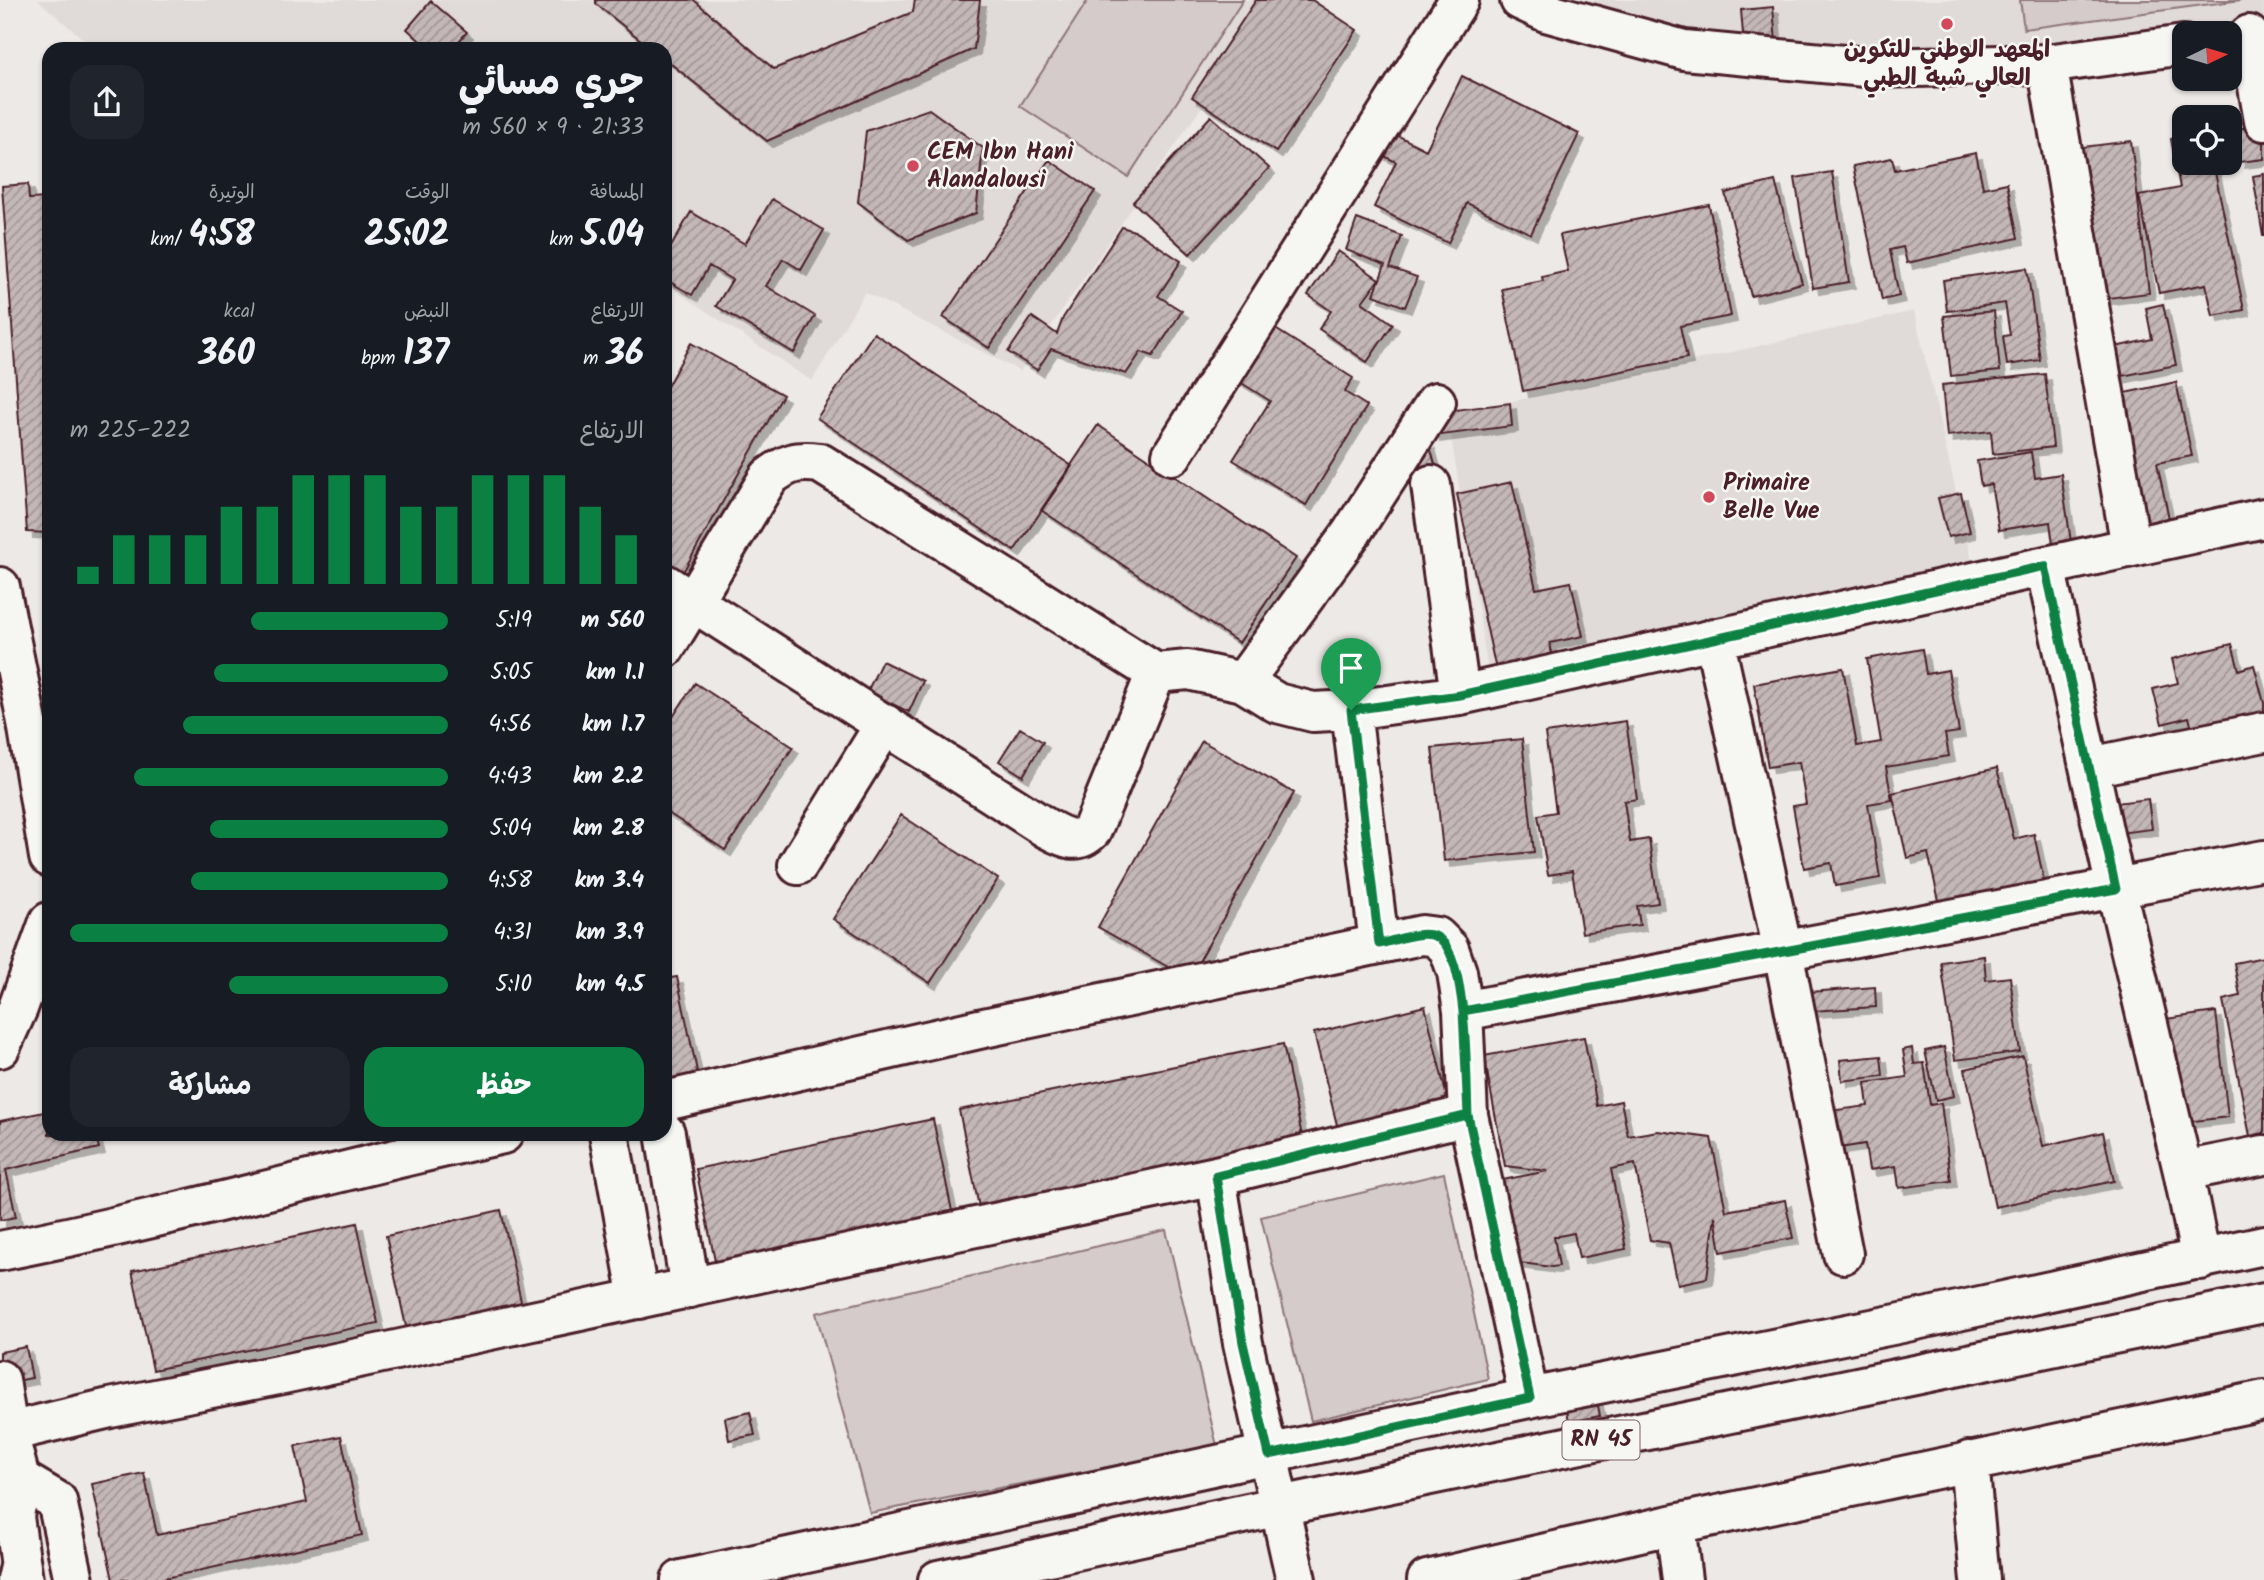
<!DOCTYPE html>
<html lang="ar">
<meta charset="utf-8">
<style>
:root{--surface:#171b24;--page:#20242c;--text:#f1f3f6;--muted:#9ea1a6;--accent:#0b8043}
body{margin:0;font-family:Kalam,"Playpen Sans Arabic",sans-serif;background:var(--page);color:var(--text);direction:rtl;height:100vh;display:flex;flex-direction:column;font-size:26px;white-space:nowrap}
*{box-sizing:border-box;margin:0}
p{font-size:23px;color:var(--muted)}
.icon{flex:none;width:38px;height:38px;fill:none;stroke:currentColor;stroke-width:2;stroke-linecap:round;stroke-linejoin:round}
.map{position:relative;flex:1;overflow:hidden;direction:ltr}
.drawer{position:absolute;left:42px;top:42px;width:630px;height:1099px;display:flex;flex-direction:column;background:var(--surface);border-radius:21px;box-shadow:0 2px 5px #0004;direction:rtl}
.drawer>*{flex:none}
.needle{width:46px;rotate:85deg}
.tools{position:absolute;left:2172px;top:21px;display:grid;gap:14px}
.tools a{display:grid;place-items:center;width:70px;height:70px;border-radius:14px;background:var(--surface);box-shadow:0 2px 5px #0004;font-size:35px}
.pin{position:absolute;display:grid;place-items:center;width:60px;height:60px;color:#fff;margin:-72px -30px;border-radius:50% 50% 50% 0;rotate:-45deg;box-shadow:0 0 7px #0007}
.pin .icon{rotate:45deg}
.round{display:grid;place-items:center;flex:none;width:74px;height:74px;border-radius:21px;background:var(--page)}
.head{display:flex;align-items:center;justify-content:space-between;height:119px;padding:0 28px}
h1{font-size:38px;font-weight:700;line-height:52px}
.metrics{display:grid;grid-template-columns:repeat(3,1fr);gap:10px;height:119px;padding:7px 28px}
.metrics div{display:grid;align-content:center}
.metrics b{font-size:35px;font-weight:700}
.metrics small{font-size:19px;font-weight:400}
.metrics p{font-size:19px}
.chart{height:196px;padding:14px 28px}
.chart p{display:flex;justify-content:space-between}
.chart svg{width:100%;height:126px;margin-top:7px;stroke:var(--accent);stroke-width:6}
.button{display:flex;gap:14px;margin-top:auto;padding:14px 28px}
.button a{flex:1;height:80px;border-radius:21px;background:var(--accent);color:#fff;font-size:28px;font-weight:700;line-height:80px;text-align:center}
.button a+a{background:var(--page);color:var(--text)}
ul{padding:0 28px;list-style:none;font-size:23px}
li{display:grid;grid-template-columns:112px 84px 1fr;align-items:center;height:52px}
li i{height:18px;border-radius:9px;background:var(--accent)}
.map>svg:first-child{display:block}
</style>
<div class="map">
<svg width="2264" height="1580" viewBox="0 0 2264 1580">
<defs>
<pattern id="building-hatch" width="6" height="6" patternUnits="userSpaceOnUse" patternTransform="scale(1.75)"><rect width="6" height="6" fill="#c4b7b7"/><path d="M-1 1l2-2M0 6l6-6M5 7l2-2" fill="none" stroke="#a19495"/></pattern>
<filter id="shadow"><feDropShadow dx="6" dy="6" stdDeviation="0" flood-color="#0004"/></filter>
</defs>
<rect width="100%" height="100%" fill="#ece9e6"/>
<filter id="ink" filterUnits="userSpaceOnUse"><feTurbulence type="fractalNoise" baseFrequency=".0143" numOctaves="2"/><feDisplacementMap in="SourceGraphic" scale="14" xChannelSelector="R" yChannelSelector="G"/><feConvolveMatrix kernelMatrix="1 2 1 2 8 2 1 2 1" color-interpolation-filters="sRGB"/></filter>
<g filter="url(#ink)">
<!-- built -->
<path fill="#e0dad8" d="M38,0H1275L1020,371L865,292L812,381L665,284V49H95Z
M1577,0H2264V23L2164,35L2052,43L1811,50L1642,25Z
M1914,311L1976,578L1491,690L1448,416Z"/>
<!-- green -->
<path fill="#d4cbca" stroke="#8f757a" stroke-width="2" d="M1088,0H1243L1128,177L1020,106Z
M2020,0H2241L2024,29Z
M1444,1173L1488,1379L1311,1421L1261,1217Z
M1166,1230L1217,1446L870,1513L816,1313Z"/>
<!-- building -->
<path fill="url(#building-hatch)" stroke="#4a1f2b" stroke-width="2" filter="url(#shadow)" d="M596,0H694L774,69L913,12L915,0H980L974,49L767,141L665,59V49H652L596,4Z
M1256,0H1312L1357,30L1276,152L1192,97Z
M431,1L467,32L452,49H429L407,29Z
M1773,7L1776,43L1744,46L1741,10Z
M1462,76L1579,134L1531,234L1467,203L1448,243L1374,207L1396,162L1380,154L1391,132L1426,150Z
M929,109L983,148L976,213L908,240L858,202L866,131Z
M1211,116L1269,168L1190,254L1133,202Z
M2264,125V159L2239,162L2235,129Z
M2184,136V163H2213L2244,310L2213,316L2206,284L2159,293L2139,196L2180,188L2171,139Z
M2131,141L2149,293L2068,303L2050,151Z
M1976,153L1983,188L2007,183L2018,238L1907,263L1903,247L1890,250L1899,296L1882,300L1853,166L1892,158L1895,170Z
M1049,160L1095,191L989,348L943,317Z
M1832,172L1849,282L1813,288L1795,178Z
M2264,174V236H2263L2253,176Z
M1775,181L1802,283L1751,296L1725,193Z
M28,184L29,199L49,198V533L27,532L2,186Z
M772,199L824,230L801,270L783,259L766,286L815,316L794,353L716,306L732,280L709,266L692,295L665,279V257L691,212L745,244Z
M1709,205L1731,316L1680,326L1687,358L1523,391L1502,289L1543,281L1542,277L1568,271L1560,235Z
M1357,219L1402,236L1390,268L1417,277L1405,307L1374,295L1385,265L1346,250Z
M1122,227L1137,232L1181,261L1158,296L1182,311L1153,356L1141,352L1126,374L1051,349L1037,370L1008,352L1032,317L1057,334L1063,318Z
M1338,251L1379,279L1362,302L1393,324L1367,362L1319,329L1331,311L1308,295Z
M2027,268L2040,360L2007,365L2003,336L2010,335L2005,303L1947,311L1943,280Z
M2163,304L2176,365L2098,381L2092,352L2152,339L2146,308Z
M1994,311L2000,371L1951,376L1944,316Z
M1266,323L1353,378L1345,392L1367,406L1306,505L1233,460L1270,401L1232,377Z
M874,333L1072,466L1014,551L817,418Z
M691,343L783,395L678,581L665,574V390Z
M2045,374L2053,447L1993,454L1991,431L1947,436L1942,385Z
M2176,382L2192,456L2157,463L2170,523L2127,532L2102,398Z
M1510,403L1512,426L1434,436L1431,413Z
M1098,425L1296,558L1239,643L1041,510Z
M1429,443L1436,468L1413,475L1406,450Z
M2031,452L2035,478L2061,474L2071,542L2053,545L2050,522L1999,530L1991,484L1981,486L1977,461Z
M1512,482L1536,589L1571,582L1583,636L1550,643L1553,661L1497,674L1457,494Z
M1961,493L1970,532L1948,537L1938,498Z
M2232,644L2239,670L2254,665L2264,703V724L2195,741L2189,717L2162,724L2153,689L2178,683L2172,659Z
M1922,649L1926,674L1948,670L1959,732L1945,734L1949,756L1886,767L1892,800L1868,804L1880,878L1835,886L1831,863L1804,868L1793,806L1806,804L1799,762L1768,767L1754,684L1843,668L1857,746L1881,742L1867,659Z
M882,661L923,681L909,712L867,692Z
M695,683L793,747L725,850L665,811V729Z
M1626,721L1637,799L1624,801L1630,842L1649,839L1658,903L1637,906L1640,925L1582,933L1572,871L1548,875L1538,815L1556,812L1545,733Z
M1020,728L1043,742L1023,776L999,761Z
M1522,739L1534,852L1444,861L1432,748Z
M1202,741L1294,793L1189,979L1098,927Z
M1997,768L2014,839L2034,834L2044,881L1940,905L1928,853L1907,858L1892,793Z
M2148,799L2152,829L2111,834L2107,804Z
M901,815L998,879L930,983L833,919Z
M1984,956L1986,980L2010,977L2020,1052L1955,1060L1941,962Z
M2264,957V1133L2250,1136L2223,1000L2240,996L2234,963Z
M677,977L698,1076L665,1083V979Z
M1875,987L1876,1007L1811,1011L1810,992Z
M1425,1006L1448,1102L1338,1129L1314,1033Z
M2216,1012L2228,1117L2177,1123L2165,1019Z
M1584,1037L1597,1106L1621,1101L1628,1136L1658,1131L1711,1138L1726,1211L1785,1200L1793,1238L1721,1252L1715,1216L1707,1278L1678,1284L1669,1243L1650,1240L1635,1164L1611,1169L1626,1249L1579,1258L1574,1233L1554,1237L1559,1266L1552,1267L1497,1260L1482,1184L1548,1171L1505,1166L1484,1056Z
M1283,1044L1303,1141L979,1207L959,1110Z
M1944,1047L1954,1096L1936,1100L1925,1051Z
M1912,1048L1914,1064L1924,1063L1930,1105L1941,1103L1951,1181L1899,1188L1896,1166L1869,1170L1865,1144L1833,1149L1829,1111L1868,1106L1865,1083L1907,1077L1903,1050Z
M1881,1056L1883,1076L1842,1081L1840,1060Z
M2023,1056L2043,1146L2103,1132L2114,1181L1995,1207L1965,1069Z
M49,1111V1134H95L99,1148L6,1170L16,1217L0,1220V1121Z
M933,1119L953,1216L716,1266L696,1169Z
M501,1210L522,1306L407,1331L386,1236Z
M357,1223L378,1323L153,1370L132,1271Z
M26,1347L32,1378L0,1384V1352Z
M1593,1380L1600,1416L1569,1422L1563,1385Z
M750,1412L755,1435L729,1440L725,1418Z
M341,1436L362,1535L156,1580H113L92,1484L144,1473L157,1535L307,1502L295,1446Z"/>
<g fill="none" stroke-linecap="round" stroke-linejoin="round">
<defs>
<path id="minor" d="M1520,0L1546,12L1684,50L1876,68L2047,64L2184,45
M2249,35L2264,121
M2047,64L2131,547
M1172,455L1459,0
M1431,485L1460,695
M2045,566L2116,889L2183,1171L2201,1260
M665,584L1046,828C1063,837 1077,846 1092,830L1156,673L1188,670L1243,682L1277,703L1313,712L1351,710L1460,695L2264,518
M0,587L27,722L49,857
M1714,638L1783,951L1843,1254
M665,648L769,477C788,463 796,460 820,463L1156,673
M1243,682L1350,535L1436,402
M1351,710L1379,944
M2090,767L2264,732
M798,865L885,724
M1463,1011L2264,860
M0,1048L18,1008L49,922
M665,1101L979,1029L1422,935L1437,937L1449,949L1457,972L1463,1011L1468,1115L1529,1398
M665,1133L690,1288
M609,1134L639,1299
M2183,1171L2264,1155
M1216,1176L1243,1343L1296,1580
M0,1251C169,1218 335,1171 503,1134
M0,1380L8,1432L20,1479L14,1517L23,1580
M0,1434L110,1408L283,1374L1216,1176L1468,1115
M1969,1461L1980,1580
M20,1479L57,1501L74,1580
M1675,1524L1682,1580
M1427,1580L1675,1524L2264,1400"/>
<path id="major" d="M17,1580L20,1567
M681,1580L1529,1398L1897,1324L2264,1245
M938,1580L1280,1506L2264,1303"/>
</defs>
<!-- minor casing -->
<use href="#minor" stroke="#4a1f2b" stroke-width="44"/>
<!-- major casing -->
<use href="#major" stroke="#4a1f2b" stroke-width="44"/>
<!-- minor -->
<use href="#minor" stroke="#f6f6f2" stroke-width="38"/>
<!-- major -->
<use href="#major" stroke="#f6f6f2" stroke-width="38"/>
</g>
</g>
<g fill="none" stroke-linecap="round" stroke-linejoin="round" filter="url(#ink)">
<defs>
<path id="route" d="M1351,710L1379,944C1394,941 1422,929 1437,937C1469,954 1466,1080 1468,1115L1216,1176L1243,1343L1269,1455L1530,1398L1468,1115L1463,1011L2116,889L2045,566L1460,695L1351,710"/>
</defs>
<!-- route casing -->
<use href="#route" stroke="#fff" stroke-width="14"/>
<!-- route -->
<use href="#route" stroke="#0b8043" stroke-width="9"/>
</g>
<!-- markers -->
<g fill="#d1495b" stroke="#f6f6f2" stroke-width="2.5">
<circle cx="1947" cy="24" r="7"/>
<circle cx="913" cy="166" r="7"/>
<circle cx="1709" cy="497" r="7"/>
</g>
<g text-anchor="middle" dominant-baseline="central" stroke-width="5" stroke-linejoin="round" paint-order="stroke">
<!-- shield labels -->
<rect fill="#f6f6f2" stroke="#7e6067" stroke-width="2" x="1562.5" y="1420.5" width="77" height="39" rx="5"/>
<g font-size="23" font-weight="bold" fill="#4a1f2b">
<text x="1601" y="1440">RN 45</text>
</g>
<!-- poi labels -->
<g font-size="24" font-weight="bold" fill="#4a1f2b" stroke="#f6f6f2" text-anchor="start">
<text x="1947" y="50" text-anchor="middle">المعهد الوطني للتكوين<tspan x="1947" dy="28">العالي شبه الطبي</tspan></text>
<text x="927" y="152">CEM Ibn Hani<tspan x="927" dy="28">Alandalousi</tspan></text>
<text x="1723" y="483">Primaire<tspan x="1723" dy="28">Belle Vue</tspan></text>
</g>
</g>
</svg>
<div class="tools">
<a><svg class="needle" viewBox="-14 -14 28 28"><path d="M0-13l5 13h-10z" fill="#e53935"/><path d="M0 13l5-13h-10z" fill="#9ea1a6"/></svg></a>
<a><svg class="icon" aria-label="locate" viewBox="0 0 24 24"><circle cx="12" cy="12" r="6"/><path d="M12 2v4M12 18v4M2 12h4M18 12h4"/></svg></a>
</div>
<div class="pin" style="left:1351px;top:710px;background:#1e9e55"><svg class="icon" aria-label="arrive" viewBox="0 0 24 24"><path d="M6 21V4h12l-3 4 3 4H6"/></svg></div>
<section class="drawer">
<div class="head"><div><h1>جري مسائي</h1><p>21:33 · 9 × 560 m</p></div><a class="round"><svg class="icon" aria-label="share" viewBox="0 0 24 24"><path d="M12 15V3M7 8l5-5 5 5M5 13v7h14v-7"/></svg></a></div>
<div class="metrics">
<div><p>المسافة</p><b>5.04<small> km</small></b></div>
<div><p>الوقت</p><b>25:02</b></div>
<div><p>الوتيرة</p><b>4:58<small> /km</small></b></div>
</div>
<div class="metrics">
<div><p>الارتفاع</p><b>36<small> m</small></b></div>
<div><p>النبض</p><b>137<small> bpm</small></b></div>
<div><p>kcal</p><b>360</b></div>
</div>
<div class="chart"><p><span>الارتفاع</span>222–225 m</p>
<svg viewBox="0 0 160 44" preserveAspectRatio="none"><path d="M5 44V38M15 44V27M25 44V27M35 44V27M45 44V17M55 44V17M65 44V6M75 44V6M85 44V6M95 44V17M105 44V17M115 44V6M125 44V6M135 44V6M145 44V17M155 44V27"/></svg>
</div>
<ul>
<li><b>560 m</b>5:19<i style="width:52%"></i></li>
<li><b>1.1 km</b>5:05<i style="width:62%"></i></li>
<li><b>1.7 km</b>4:56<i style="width:70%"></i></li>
<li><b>2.2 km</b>4:43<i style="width:83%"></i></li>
<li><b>2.8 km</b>5:04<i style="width:63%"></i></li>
<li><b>3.4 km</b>4:58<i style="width:68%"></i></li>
<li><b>3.9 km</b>4:31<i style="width:100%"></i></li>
<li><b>4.5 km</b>5:10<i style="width:58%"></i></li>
</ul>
<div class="button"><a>حفظ</a><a>مشاركة</a></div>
</section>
</div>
